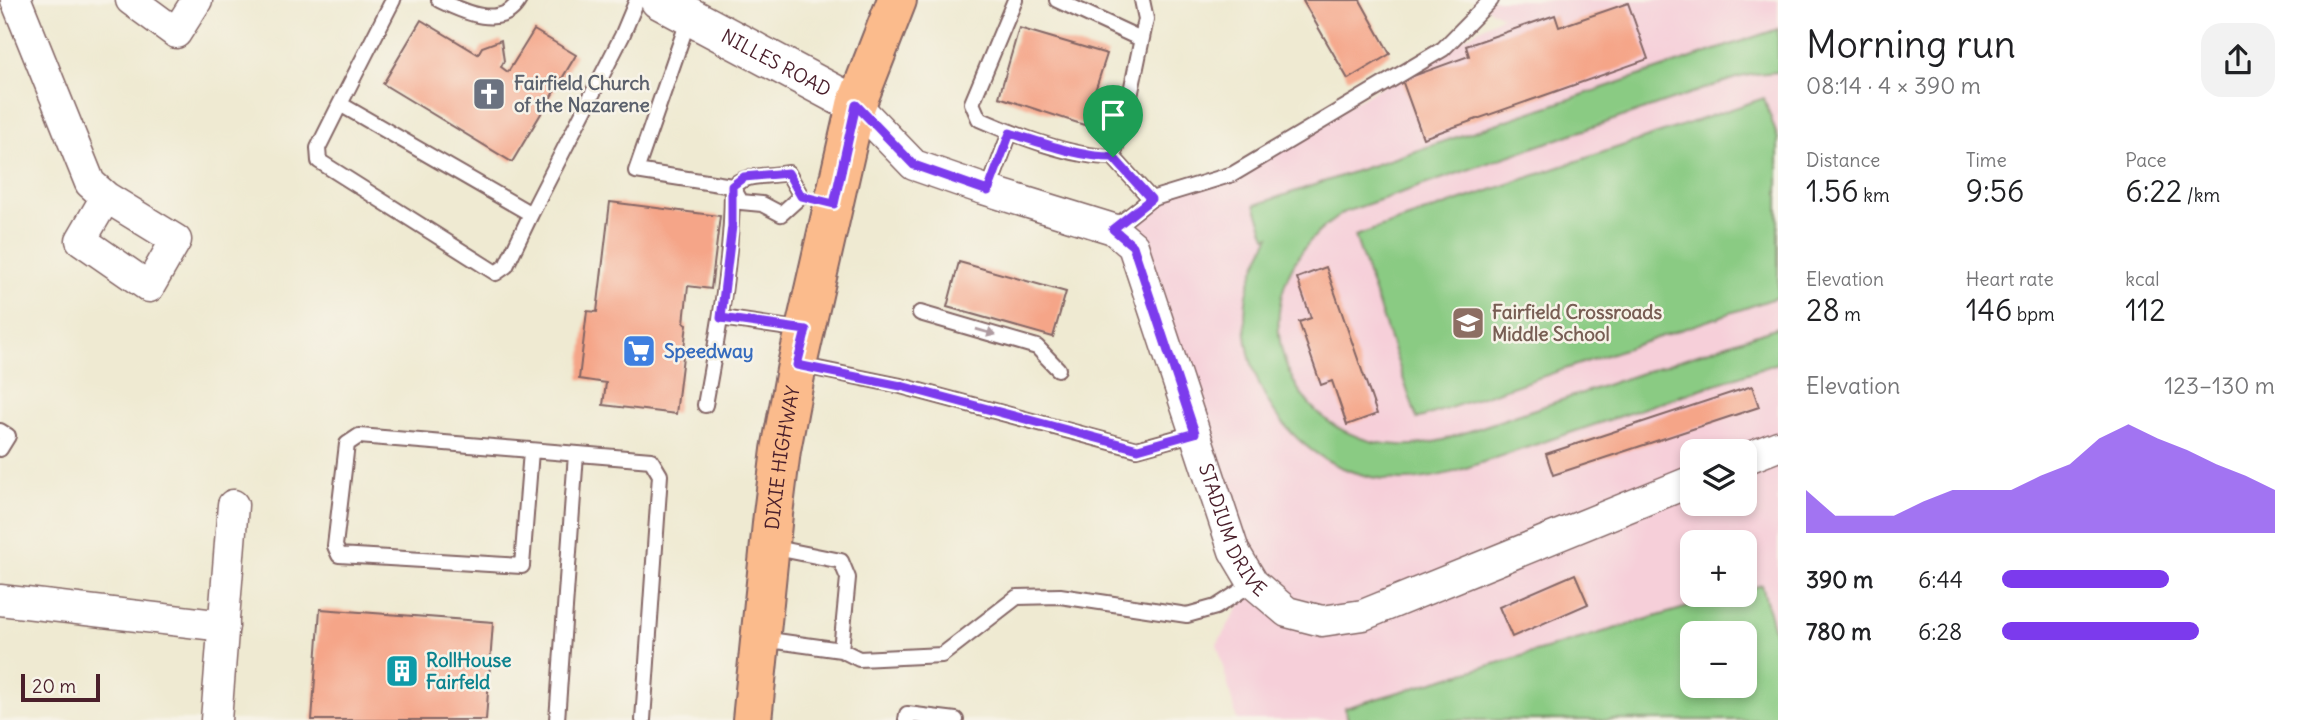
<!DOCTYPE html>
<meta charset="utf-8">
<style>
:root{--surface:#fff;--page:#f2f2f2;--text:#202124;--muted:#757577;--accent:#7c3aed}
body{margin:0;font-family:Delius,sans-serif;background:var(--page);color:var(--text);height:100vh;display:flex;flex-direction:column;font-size:26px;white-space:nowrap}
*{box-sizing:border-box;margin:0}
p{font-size:23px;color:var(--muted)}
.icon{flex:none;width:38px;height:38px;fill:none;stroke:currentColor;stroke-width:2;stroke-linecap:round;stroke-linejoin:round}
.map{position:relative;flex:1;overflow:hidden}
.side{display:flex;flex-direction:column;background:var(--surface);width:525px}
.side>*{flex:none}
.buttons{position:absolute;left:1680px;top:439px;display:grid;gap:14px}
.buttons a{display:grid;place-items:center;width:77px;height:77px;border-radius:14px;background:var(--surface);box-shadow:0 4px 10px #0003;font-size:35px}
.scale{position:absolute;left:21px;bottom:18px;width:79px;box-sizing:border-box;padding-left:7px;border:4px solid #4a1f2b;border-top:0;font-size:19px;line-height:24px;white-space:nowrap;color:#4a1f2b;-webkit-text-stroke:5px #f7f3e8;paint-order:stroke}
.pin{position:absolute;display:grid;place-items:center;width:60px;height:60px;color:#fff;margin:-72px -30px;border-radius:50% 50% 50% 0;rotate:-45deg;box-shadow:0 0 7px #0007}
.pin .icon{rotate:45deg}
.round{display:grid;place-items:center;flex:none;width:74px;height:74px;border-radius:21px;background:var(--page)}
.headline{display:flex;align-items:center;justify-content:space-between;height:119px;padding:0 28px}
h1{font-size:38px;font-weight:600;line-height:52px}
.stats{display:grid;grid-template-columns:repeat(3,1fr);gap:10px;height:119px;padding:7px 28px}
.stats div{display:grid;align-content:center}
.stats b{font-size:30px;font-weight:600}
.stats small{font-size:19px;font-weight:400}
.stats p{font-size:19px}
.chart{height:196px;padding:14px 28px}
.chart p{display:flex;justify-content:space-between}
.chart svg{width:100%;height:126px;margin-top:7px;fill:var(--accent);opacity:.7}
ul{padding:0 28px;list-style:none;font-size:23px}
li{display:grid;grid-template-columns:112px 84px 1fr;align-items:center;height:52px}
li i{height:18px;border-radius:9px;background:var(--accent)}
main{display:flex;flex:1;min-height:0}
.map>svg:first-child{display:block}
</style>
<main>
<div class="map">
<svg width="1778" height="720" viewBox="0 0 1778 720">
<rect width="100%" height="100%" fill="#f7f3e8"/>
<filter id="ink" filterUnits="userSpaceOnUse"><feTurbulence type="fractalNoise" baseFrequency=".0143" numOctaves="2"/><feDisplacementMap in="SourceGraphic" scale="14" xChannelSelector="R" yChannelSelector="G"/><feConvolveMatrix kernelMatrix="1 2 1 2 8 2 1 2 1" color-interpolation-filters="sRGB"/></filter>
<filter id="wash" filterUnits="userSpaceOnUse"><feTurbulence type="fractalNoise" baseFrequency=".00686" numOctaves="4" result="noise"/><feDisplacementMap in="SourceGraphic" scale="28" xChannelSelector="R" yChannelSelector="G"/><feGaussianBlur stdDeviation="1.57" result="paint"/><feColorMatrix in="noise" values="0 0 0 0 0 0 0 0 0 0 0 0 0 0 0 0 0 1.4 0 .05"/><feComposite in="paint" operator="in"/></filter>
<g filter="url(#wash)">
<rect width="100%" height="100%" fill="#efead2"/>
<!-- built -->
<path fill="#f6cfd9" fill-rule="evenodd" d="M1472,0H1778V720H1237L1217,644L1253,583L1113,229L1151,199L1233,173L1502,16ZM1692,452H1745V504H1692ZM1692,542H1745V595H1692ZM1692,634H1745V686H1692Z"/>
<!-- green -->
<path fill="#8acb83" stroke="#6a7557" stroke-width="2" fill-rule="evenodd" d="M1778,29V72L1755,74L1736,78L1345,212C1214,294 1293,478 1443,440L1778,327V363L1454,472C1438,476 1423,480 1406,480C1310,483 1236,395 1246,301C1249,278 1259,257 1270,236L1266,237L1255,205Z
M1764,98L1778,139V297L1417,419L1355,236Z
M1762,585L1778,646V720H1348L1345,708L1729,595H1745V590ZM1692,634H1745V686H1692Z"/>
<g id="blocks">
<!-- building -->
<path fill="#f5a588" d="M1306,0H1360L1390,54L1348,79L1303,1Z
M1628,3L1648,59L1423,138L1402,80L1469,56L1466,46L1555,15L1559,27Z
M421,20L478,54L482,47L501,40L504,61L501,67L508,72L534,30L576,55L512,162L383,84Z
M1019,28L1107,54L1084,125L999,97Z
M610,202L720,216L711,289L688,286L684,323L687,324L676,414L603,405L606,383L579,379L587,311L597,312Z
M959,262L1066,292L1053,337L947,307Z
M1326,267L1377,414L1347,425L1332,381L1321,385L1299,322L1311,318L1297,278Z
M1752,386L1759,407L1553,475L1546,454Z
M1575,574L1588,604L1512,637L1499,607Z
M320,609L493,622L486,720H312Z"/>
</g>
</g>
<g filter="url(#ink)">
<use href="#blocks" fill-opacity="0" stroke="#846665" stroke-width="2"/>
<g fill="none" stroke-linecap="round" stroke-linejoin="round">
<defs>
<path id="service" d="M393,0L340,104L531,214L622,36L637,0
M439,0C462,11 502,31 519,0
M1015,0L972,103L979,119C1018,136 1070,157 1113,157L1129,101L1146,19L1142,0
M1057,0L1141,39
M689,18L636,171L732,186C749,173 767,177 788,173L801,196L781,214L762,204L741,202L732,186
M340,104L318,148L319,161L496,273L506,266L531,214
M1113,157L1151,199
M988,191L1010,133
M1113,229L1151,199L1233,174L1443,49L1491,0
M920,313L1037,347L1058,369
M721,318L803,330
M799,365L901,386L1137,449L1195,433
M705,405C718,333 732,261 732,188
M0,431L8,436L0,449
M531,451L522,566L339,555L335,546L347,444L359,436L651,460L660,475L643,720
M771,547L841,561L848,578L841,650
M762,639L841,650L859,659L942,655L1017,597L1060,596L1187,615L1216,607L1253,583
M557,720L576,454
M906,720L907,714L956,720"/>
<g id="minor">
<path d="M16,0L90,183L106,197L176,240L149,287L81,240L106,197"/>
<path d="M131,0L176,33L197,0"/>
<path id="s1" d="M856,105L914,165L980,188L1113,229L1133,246L1234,551L1253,583L1287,612L1322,621L1363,615L1692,481"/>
<path d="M1745,459L1778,446"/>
<path d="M0,600L224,626"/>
<path d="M216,720L233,505"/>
</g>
<g id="tertiary">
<path id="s2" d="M659,0L856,105"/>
</g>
<g id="primary">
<path id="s3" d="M752,720L773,514L781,450L797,365L856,105L897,0"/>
</g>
</defs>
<!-- service casing -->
<use href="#service" stroke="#846665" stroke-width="18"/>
<!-- minor casing -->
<use href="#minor" stroke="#846665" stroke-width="33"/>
<!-- tertiary casing -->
<use href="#tertiary" stroke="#846665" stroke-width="40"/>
<!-- primary casing -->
<use href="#primary" stroke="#846665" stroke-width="42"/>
<!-- service -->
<use href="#service" stroke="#fff" stroke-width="14"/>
<!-- minor -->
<use href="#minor" stroke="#fff" stroke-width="30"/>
<!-- tertiary -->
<use href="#tertiary" stroke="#fff" stroke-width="37"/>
<!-- primary -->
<use href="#primary" stroke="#fbbb8c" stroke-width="38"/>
</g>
<!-- one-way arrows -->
<defs><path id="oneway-solid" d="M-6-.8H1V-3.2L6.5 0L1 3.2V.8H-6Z" transform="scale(1.75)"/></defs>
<use fill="#ae9aa0" href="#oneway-solid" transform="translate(986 332) rotate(16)"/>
</g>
<g fill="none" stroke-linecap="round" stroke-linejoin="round" filter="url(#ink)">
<defs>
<path id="route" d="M856,105L914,165L988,191L1010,133C1043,143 1078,157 1113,157L1151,199L1113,229L1133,246L1195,433L1138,449L901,386L797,365L806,330L721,318L732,226V186L744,177L788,173L801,196L834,204Z"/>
</defs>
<!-- route casing -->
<use href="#route" stroke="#fff" stroke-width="14"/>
<!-- route -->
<use href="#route" stroke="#7c3aed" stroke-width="9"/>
</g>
<!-- icons -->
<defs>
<symbol id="church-square" viewBox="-11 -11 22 22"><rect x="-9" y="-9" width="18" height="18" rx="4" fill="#6b7280" stroke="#f7f3e8"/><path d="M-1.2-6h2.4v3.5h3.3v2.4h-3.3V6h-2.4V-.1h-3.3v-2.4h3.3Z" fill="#fff"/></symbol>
<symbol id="school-square" viewBox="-11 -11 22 22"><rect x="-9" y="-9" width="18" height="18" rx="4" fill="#8d6e63" stroke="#f7f3e8"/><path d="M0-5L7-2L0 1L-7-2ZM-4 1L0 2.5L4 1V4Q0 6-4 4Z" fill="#fff"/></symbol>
<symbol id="supermarket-square" viewBox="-11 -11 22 22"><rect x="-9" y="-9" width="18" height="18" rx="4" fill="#3f7fe0" stroke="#f7f3e8"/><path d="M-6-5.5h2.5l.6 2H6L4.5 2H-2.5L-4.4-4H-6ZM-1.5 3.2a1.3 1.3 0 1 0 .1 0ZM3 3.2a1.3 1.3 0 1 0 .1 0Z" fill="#fff"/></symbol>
<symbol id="building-square" viewBox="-11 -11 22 22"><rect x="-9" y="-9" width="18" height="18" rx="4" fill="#0f9aa8" stroke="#f7f3e8"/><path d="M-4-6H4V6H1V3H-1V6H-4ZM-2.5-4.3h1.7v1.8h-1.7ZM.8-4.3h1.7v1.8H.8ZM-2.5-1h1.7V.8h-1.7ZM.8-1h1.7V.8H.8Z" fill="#fff"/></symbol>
</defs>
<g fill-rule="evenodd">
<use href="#church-square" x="470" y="75" width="38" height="38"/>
<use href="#school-square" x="1449" y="304" width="38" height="38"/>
<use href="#supermarket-square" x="620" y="332" width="38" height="38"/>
<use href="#building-square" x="383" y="652" width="38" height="38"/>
</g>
<g text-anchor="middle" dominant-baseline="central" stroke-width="5" stroke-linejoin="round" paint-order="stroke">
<!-- street labels -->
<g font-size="19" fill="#4a1f2b" stroke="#f7f3e8">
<text stroke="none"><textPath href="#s2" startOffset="133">NILLES ROAD</textPath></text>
<text stroke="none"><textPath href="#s3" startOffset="264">DIXIE HIGHWAY</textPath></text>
<text stroke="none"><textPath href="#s1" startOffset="620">STADIUM DRIVE</textPath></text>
</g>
<!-- worship labels -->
<g font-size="19" font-weight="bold" fill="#5b616d" stroke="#f7f3e8" text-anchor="start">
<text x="514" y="83">Fairfield Church<tspan x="514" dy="22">of the Nazarene</tspan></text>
</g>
<!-- education labels -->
<g font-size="19" font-weight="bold" fill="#785e54" stroke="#f7f3e8" text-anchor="start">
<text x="1492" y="312">Fairfield Crossroads<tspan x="1492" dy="22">Middle School</tspan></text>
</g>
<!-- shop labels -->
<g font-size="19" font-weight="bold" fill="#366cbe" stroke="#f7f3e8" text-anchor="start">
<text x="664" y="351">Speedway</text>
</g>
<!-- culture labels -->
<g font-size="19" font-weight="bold" fill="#0d838f" stroke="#f7f3e8" text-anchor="start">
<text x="426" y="660">RollHouse<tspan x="426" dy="22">Fairfeld</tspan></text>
</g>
</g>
</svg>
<div class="buttons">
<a><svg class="icon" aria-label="layers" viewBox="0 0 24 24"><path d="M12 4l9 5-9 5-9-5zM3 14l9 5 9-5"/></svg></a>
<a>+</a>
<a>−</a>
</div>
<div class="scale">20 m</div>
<div class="pin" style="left:1113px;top:157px;background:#1e9e55"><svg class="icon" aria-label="arrive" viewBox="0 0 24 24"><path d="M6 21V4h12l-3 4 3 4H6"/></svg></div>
</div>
<section class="side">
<div class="headline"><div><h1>Morning run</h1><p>08:14 · 4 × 390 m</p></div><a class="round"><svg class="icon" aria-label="share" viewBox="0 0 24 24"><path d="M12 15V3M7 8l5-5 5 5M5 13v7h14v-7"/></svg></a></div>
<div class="stats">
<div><p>Distance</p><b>1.56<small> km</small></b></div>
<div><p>Time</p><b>9:56</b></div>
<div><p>Pace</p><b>6:22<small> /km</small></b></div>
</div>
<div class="stats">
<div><p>Elevation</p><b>28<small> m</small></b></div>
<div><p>Heart rate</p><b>146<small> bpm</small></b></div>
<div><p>kcal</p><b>112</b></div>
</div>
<div class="chart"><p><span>Elevation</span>123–130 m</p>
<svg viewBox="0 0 160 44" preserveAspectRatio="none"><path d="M0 44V29L10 38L20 38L30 38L40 33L50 29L60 29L70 29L80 24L90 20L100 11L110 6L120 11L130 15L140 20L150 24L160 29V44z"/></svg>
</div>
<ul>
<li><b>390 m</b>6:44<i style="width:61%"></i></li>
<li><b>780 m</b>6:28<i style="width:72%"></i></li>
</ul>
</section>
</main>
